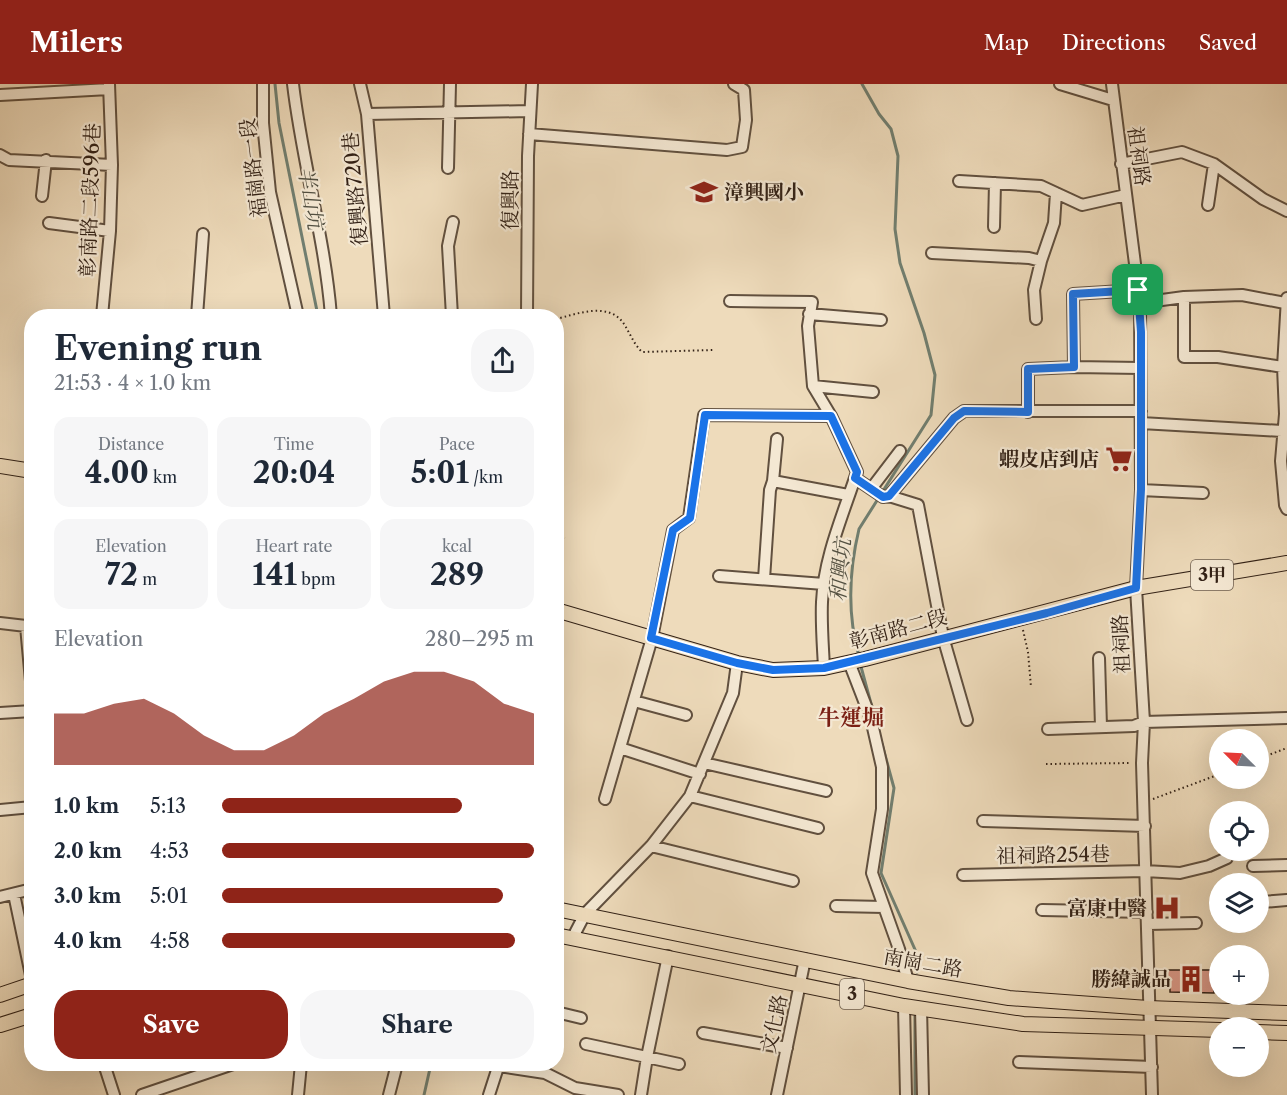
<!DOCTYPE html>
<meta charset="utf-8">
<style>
:root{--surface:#fff;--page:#f6f6f7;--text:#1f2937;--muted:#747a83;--accent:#8f2418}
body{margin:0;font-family:"Libre Caslon Text","Noto Serif TC",serif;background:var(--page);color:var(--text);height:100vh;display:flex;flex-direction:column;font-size:22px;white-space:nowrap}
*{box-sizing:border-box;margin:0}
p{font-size:20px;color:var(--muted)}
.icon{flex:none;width:33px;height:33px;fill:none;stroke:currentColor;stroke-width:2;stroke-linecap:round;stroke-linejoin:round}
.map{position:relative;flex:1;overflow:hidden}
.side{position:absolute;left:24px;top:225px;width:540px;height:762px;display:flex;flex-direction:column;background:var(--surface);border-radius:24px;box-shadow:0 6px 24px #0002}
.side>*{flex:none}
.needle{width:39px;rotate:294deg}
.buttons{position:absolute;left:1209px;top:645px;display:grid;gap:12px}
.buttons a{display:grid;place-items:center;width:60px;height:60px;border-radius:50%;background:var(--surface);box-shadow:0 6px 24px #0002;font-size:30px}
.pin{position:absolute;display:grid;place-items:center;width:51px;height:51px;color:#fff;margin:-26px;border-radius:12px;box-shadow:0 3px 9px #0006}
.round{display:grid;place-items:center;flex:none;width:63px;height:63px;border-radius:24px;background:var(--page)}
.overview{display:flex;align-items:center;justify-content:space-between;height:102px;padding:0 30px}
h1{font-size:33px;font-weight:800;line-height:45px}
.metrics{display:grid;grid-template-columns:repeat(3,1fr);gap:9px;height:102px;padding:6px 30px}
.metrics div{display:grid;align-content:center;border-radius:15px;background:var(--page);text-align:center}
.metrics b{font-size:30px;font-weight:800}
.metrics small{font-size:16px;font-weight:400}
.metrics p{font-size:16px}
.chart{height:168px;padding:12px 30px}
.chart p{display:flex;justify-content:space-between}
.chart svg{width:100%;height:108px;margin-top:6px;fill:var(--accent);opacity:.7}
.button{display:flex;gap:12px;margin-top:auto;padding:12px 30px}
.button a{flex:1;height:69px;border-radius:24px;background:var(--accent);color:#fff;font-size:24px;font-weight:800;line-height:69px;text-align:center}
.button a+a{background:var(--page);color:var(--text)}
ul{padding:0 30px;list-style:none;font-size:20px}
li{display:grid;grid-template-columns:96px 72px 1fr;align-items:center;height:45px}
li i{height:15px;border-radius:8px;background:var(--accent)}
header{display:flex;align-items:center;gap:36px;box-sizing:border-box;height:84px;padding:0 30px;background:var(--accent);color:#fff}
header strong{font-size:28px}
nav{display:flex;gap:33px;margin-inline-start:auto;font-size:21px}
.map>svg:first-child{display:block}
</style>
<header>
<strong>Milers</strong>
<nav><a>Map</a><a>Directions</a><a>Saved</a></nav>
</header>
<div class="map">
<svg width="1287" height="1011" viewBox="0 0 1287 1011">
<rect width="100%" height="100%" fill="#eedbbb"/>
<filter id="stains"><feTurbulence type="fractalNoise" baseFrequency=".00333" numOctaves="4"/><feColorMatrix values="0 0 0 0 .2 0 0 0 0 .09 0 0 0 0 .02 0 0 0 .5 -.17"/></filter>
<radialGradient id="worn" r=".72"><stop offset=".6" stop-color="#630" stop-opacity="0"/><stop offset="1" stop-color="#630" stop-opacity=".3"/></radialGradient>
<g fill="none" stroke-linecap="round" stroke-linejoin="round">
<!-- stream -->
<path stroke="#717e6f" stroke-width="3" d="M275,0L279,39L318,232
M859,572C847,530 849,487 859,445L931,331L935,291L924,249L900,179L895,145L898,72L891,45L879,30L862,0
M860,579L873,627
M882,660L894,704L881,789L917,870V888
M915,932V1011
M424,1011L431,980"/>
</g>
<!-- building -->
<path fill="#da9887" stroke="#322116" stroke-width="1.5" d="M1167,886H1214V909L1170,908V904H1167Z"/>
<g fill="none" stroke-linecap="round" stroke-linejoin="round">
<defs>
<path id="minor" d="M263,0V39L270,108L298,232
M293,0C302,78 325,154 331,232
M360,0L367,30L384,232
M1060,0L1113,16
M1112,0L1140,219L1141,406L1136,504L1144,638L1142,679L1152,1011
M0,11L109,5
M367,30L530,27
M529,50L727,66L742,63L746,36L744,6L734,0
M0,71L9,76L112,81
M1121,80L1182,68L1214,80L1263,115L1287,127
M448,84L450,0
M959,97L1041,102L1082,121L1126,111
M42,112L46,76
M1208,121L1214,80
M49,139L110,147
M994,143L995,99
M932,169L1029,174L1041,177L1054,139L1056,109
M1184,213V273H1218L1283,283
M1287,214L1283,283L1285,330L1281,377L1285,421L1287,425
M730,217L812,218L808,242L813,302L831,332L857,388C843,431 824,473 822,518C821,540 823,562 824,584
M1140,219L1184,213L1242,211L1285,219
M809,230L881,236
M102,232L110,147L112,81L109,0
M197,232L203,150
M452,232L448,162L453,138
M527,232L528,72L532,0
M1036,235L1034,206L1041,177
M1074,283L1073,210L1139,206
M813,302L873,308
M1028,328V285L1074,283L1140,284
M1141,339L1282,347
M855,394L883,413L889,412L918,421L943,553L967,636
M773,397L777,355
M871,405L900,367
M1141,406L1203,409
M889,412L954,334L964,327H1141
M719,492L824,500
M764,495L770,406L773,397L848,411
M0,539L26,542L32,608
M1099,574L1101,643
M849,578L871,635L882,683V725L872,789L899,865L908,897
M634,617L686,631
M0,629L32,627
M1048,645L1134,642L1144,638L1287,634
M620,664L700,690
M704,679L826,707
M690,712L818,744
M605,715L652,554L673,446L689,434L704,331L831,332
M0,726L32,723
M983,737L1145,742
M651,762L793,797
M1253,782L1287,781
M963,791L1145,787L1180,789L1209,782L1227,774
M14,810L32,896
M0,813L32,805
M1262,818L1287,816
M836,822L884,823
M1042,826L1147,828
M1148,840L1196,839
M573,853L585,830L651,762L690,712L733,609L737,579
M904,922L906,1011
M921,924L923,1011
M556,928L581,934
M703,949L787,964
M586,960L679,980
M1019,978L1152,983
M104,980L114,1011
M499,982L545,989L575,1004L618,1011
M142,1011L233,980
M298,1011L301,980
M389,1011L397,980
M489,1011L499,980
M641,1011L647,973L668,872
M777,1011L805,875"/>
<path id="major" d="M0,382L32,387
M556,526L737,579L773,586L824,584L865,575L1136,504L1287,479
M556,825L908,897L1009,914L1148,924L1287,929
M556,851L904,922L1023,940L1220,946
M0,911L32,900
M0,941L32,931
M1258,948L1287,949"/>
</defs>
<!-- minor casing -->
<use href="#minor" stroke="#61503f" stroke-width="14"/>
<!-- major casing -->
<use href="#major" stroke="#322116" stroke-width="16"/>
<!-- path -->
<path stroke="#322116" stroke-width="2" stroke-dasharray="1.5 3" stroke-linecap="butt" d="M556,235C577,230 609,217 624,240C630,249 633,259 642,268L714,266
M556,453L565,454
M1023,546L1028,568L1031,603
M1258,675L1287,664
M1046,680L1131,679
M1153,715L1220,690"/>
<!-- minor -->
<use href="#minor" stroke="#f4e8d3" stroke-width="10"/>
<!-- major -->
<use href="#major" stroke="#eedbbb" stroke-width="14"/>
</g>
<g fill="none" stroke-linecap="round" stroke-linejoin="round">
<defs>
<path id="route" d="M1138,206L1141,248V405L1136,504L1047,529L824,584L773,586L737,579L651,554L673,446L690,434L705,331L831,332L857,388L855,394L883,413L889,412L954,334L964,327L1028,328V285L1074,283L1073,210Z"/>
</defs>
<!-- route casing -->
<use href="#route" stroke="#fff" stroke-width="12"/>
<!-- route -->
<use href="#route" stroke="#1a73e8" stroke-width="8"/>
</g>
<!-- icons -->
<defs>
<symbol id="school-bare" viewBox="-9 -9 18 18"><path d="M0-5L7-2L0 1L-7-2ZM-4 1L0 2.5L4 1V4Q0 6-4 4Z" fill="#8f2418" stroke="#f4e8d3" stroke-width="2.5" paint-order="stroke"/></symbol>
<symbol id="supermarket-bare" viewBox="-9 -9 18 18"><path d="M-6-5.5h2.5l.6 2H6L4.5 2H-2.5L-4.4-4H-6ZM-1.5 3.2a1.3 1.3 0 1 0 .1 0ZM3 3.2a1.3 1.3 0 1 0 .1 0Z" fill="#8f2418" stroke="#f4e8d3" stroke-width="2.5" paint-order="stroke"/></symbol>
<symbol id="hospital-bare" viewBox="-9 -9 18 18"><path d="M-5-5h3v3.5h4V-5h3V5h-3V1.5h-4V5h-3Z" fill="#8f2418" stroke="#f4e8d3" stroke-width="2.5" paint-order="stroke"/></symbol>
<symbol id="building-bare" viewBox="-9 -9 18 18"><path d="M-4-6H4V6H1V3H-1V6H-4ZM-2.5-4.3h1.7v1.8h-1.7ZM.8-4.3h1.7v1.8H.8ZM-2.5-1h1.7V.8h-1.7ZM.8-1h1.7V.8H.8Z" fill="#8f2418" stroke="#f4e8d3" stroke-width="2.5" paint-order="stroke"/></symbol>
</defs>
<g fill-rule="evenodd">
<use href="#school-bare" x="685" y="89" width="38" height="38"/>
<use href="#supermarket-bare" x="1100" y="356" width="38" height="38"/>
<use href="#hospital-bare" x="1148" y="805" width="38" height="38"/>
<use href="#building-bare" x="1172" y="876" width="38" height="38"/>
</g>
<g text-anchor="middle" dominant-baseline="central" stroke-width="4.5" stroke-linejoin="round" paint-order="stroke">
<!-- shield labels -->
<g fill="#f4e8d3" stroke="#6c5d4f" stroke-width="1.5">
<rect x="1191" y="476" width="42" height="30" rx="4.5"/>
<rect x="840" y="895" width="24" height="30" rx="4.5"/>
</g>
<g font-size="18" font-weight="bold" fill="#322116">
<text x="1212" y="491">3甲</text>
<text x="852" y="910">3</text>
</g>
<!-- street labels -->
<g font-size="20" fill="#322116" stroke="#f4e8d3">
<text transform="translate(1139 72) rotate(82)">祖祠路</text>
<text transform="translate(253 84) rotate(-97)">福崗路一段</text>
<text transform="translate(355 105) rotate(-95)">復興路720巷</text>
<text transform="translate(90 116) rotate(-88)">彰南路二段596巷</text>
<text transform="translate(510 116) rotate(-90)">復興路</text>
<text transform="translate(898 545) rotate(-15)">彰南路二段</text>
<text transform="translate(1121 560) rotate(-93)">祖祠路</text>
<text transform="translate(1053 771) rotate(-1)">祖祠路254巷</text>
<text transform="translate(923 879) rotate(10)">南崗二路</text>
<text transform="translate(774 940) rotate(-78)">文化路</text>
</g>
<!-- poi labels -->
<g font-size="20" font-weight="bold" fill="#322116" stroke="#f4e8d3" text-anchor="end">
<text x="724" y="108" text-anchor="start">漳興國小</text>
<text x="1099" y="375">蝦皮店到店</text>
<text x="1147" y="824">富康中醫</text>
<text x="1171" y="895">勝緯誠品</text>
</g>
<!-- water labels -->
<g font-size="21" font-style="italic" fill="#525042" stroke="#f4e8d3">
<text transform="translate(311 114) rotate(80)">半山坑</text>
<text transform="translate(840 486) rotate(-85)">和興坑</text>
</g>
<!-- quarter labels -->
<g font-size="22" font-weight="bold" fill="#7a1f14" stroke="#f4e8d3">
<text x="851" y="633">牛運堀</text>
</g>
</g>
<rect width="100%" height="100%" filter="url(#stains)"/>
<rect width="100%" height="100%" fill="url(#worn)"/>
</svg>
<div class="buttons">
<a><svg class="needle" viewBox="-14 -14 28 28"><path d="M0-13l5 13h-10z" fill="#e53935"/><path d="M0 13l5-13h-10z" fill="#747a83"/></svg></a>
<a><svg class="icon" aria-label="locate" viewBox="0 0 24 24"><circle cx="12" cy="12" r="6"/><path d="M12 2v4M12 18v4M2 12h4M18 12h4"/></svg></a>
<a><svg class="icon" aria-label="layers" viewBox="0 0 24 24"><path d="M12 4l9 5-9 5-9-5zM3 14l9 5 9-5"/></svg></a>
<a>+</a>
<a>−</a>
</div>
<div class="pin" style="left:1138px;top:206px;background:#1e9e55"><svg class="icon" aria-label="arrive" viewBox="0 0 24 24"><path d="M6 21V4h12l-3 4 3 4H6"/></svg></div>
<section class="side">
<div class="overview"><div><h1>Evening run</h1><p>21:53 · 4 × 1.0 km</p></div><a class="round"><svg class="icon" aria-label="share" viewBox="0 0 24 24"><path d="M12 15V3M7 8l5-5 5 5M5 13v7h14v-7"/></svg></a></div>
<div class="metrics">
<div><p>Distance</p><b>4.00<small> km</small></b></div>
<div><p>Time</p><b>20:04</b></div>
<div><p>Pace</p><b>5:01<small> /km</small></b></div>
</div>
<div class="metrics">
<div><p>Elevation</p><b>72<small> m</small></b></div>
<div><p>Heart rate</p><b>141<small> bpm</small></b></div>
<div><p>kcal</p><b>289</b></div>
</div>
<div class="chart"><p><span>Elevation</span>280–295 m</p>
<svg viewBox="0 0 160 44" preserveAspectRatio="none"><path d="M0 44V23L10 23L20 19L30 17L40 23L50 32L60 38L70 38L80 32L90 23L100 17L110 10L120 6L130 6L140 10L150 19L160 23V44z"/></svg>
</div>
<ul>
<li><b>1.0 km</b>5:13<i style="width:77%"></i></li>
<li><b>2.0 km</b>4:53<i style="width:100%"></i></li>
<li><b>3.0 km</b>5:01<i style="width:90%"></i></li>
<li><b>4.0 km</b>4:58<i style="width:94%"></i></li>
</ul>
<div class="button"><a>Save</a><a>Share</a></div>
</section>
</div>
